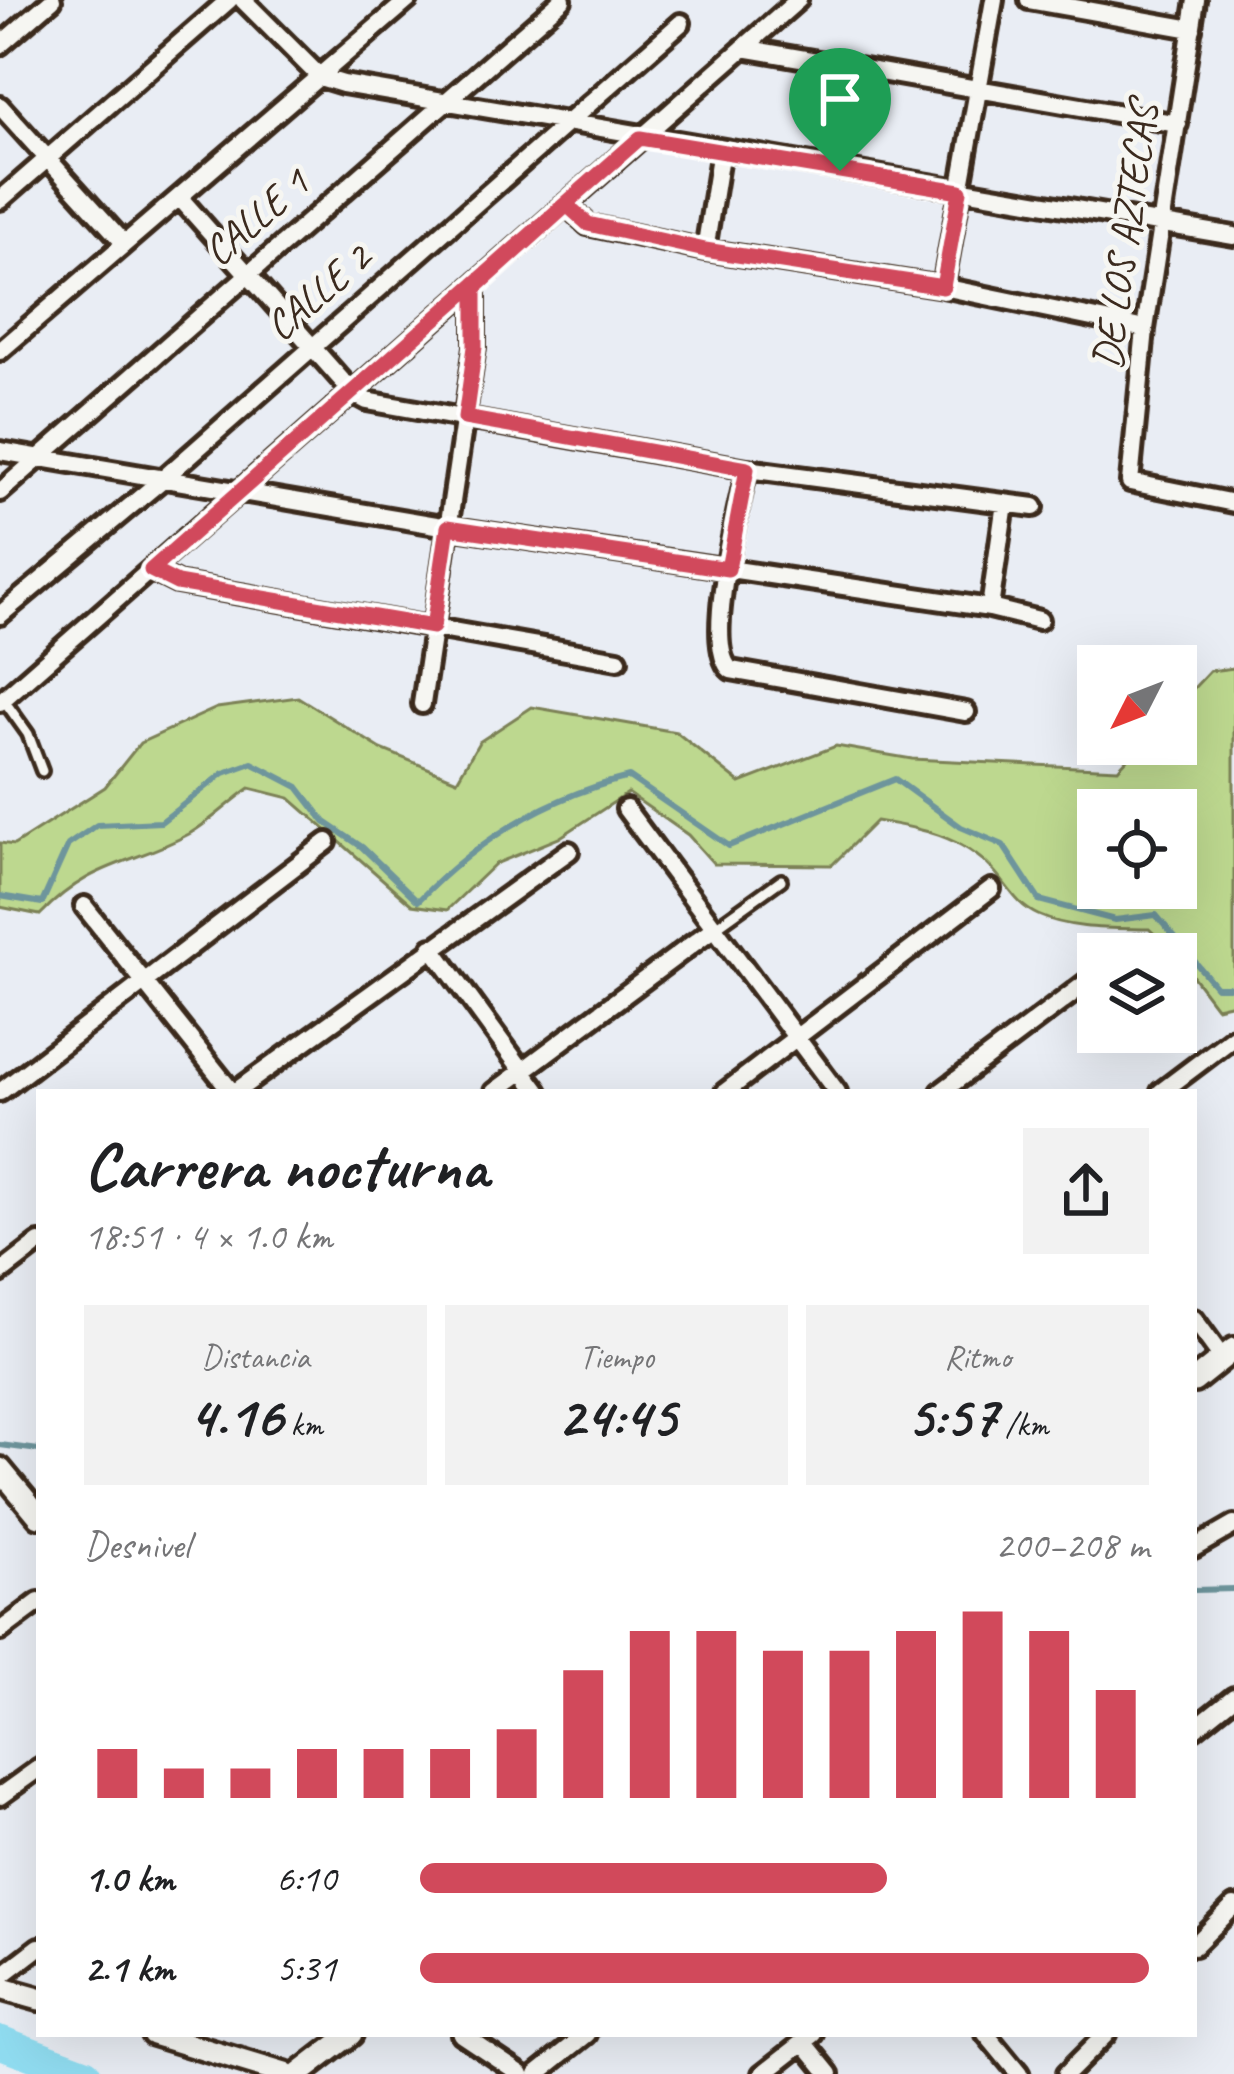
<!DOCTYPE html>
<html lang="es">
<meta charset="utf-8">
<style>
:root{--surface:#fff;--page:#f2f2f2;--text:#202124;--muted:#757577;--accent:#d1495b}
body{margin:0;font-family:Caveat,sans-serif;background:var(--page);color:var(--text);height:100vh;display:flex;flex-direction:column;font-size:45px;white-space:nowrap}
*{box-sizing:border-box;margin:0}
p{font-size:39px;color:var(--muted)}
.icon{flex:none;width:66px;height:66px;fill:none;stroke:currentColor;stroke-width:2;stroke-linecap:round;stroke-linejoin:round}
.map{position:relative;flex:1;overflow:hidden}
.details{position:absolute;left:36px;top:1089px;width:1161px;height:948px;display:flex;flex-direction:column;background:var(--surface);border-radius:0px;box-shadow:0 12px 48px #0002}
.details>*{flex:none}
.needle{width:78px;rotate:228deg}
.tools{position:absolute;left:1077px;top:645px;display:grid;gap:24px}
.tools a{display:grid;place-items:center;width:120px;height:120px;border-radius:0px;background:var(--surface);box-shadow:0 12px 48px #0002;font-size:60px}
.pin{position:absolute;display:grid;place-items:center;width:102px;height:102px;color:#fff;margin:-123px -51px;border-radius:50% 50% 50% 0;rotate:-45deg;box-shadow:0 0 12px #0007}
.pin .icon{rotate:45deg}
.round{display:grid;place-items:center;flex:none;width:126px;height:126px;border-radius:0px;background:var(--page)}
.head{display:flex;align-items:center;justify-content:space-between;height:204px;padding:0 48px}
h1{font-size:66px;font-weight:700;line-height:90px}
.stats{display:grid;grid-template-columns:repeat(3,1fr);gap:18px;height:204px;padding:12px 48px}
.stats div{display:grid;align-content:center;border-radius:0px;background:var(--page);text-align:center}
.stats b{font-size:60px;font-weight:700}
.stats small{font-size:33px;font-weight:400}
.stats p{font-size:33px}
.chart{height:336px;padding:24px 48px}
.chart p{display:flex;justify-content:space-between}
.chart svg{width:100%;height:216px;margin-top:12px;stroke:var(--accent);stroke-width:6}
ul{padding:0 48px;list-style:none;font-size:39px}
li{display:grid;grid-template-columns:192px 144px 1fr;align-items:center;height:90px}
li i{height:30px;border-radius:15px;background:var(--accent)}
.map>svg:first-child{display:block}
</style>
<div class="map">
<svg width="1234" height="2074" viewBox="0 0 1234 2074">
<rect width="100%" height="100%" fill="#e9edf4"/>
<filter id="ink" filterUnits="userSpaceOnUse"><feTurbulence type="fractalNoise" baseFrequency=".00833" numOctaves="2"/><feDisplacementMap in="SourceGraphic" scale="24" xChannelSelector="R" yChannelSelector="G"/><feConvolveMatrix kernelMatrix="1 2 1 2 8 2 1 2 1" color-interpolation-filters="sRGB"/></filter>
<g filter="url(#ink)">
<!-- green -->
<path fill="#bdd88f" stroke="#7c8156" stroke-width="3" fill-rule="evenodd" d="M1234,668V1003L1216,1007L1176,954L1149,929C1114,928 1071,930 1038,915C1016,905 1009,887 993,870C961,836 920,828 876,821L832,865L714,864L688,835L628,793L559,838L495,864L447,910L412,905L290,798L250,788C230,802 210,822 189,834C129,866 92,861 40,915L0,907V843L14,845L105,787L140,743L217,708L298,697L381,749L457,780L479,742L532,707L676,732L740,783L836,746L912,759L1118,769L1141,744H1176V707L1210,671ZM1098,810H1176V888H1098Z"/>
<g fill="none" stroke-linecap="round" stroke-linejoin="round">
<!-- stream -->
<path stroke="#6e959c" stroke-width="6" d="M0,896L42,903L68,845L97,825L161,822L224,773L252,763L298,787L325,822L362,847L418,901C476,841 547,797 629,777L729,846L895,779L961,827L1003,845L1039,900L1115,920L1156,915L1216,987H1234
M0,1445L39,1450
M1194,1590L1234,1589"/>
<!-- river -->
<path stroke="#90dcf0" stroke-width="33" d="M0,2042L85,2074"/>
<defs>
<path id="service" d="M3,699L28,734L42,771
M714,928L781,880"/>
<path id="minor" d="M243,0L320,77L343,84L1234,236
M1029,0L1192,29
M1196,0L1145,329L1130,482L1234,503
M0,45L52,0
M743,48L1178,124
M0,106L124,243
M180,198L354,394L367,401L747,469L1034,507
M0,200L229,0
M567,205L588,225L705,250L943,287L1145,329
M705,250L721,150
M943,287L994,0
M0,351L408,0
M0,451L448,527L990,608L1039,620
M747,469C739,507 702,647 731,670L966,712
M0,492L562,0
M151,570L177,583L618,660
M990,608L1005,503
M0,615L164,478L681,23
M0,702L798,0
M422,704L475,347V288
M626,809L837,1092
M84,906L232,1092
M432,947L538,1092
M1125,954L1137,945
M0,1092L327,842
M235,1092L569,851
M494,1092L714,928
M725,1092L991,889
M941,1092L1098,974
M1161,1092L1234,1037
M0,1273L39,1243
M1194,1319L1223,1359
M1194,1548L1234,1525
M0,1631L39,1602
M1194,1729L1234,1697
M0,1796L39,1768
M1194,1946L1234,1906
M0,1977L39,1947
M461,2034L521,2074
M986,2034L1019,2074
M804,2042L830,2074
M537,2074L587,2034
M763,2074L814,2034
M1066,2074L1106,2034"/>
<path id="tertiary" d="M1194,1381L1234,1349
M0,1469L39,1516
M0,1988L39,1999
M153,2034L285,2074
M299,2074L351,2034"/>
</defs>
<!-- service casing -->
<use href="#service" stroke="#3b2a1e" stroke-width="18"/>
<!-- minor casing -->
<use href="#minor" stroke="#3b2a1e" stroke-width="26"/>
<!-- tertiary casing -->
<use href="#tertiary" stroke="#3b2a1e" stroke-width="30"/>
<!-- service -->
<use href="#service" stroke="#f6f6f2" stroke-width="9"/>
<!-- minor -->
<use href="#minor" stroke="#f6f6f2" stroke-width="16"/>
<!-- tertiary -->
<use href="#tertiary" stroke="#f6f6f2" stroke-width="21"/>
</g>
</g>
<g fill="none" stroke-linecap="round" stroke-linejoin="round" filter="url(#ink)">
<defs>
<path id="route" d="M840,171L640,138L151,570L177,583L433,627L448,527L728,569L747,469L465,418L475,347V288L567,205L588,224L705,250L943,287L960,191L840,171"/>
</defs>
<!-- route casing -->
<use href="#route" stroke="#fff" stroke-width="24"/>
<!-- route -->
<use href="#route" stroke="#d1495b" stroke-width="15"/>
</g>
<g text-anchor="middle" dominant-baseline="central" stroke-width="10" stroke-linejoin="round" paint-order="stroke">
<!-- street labels -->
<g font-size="42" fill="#3b2a1e" stroke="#f6f6f2">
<text transform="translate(256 217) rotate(-41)">CALLE 1</text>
<text transform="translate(1125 236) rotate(-82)">DE LOS AZTECAS</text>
<text transform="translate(318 292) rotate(-41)">CALLE 2</text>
</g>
</g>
</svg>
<div class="tools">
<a><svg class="needle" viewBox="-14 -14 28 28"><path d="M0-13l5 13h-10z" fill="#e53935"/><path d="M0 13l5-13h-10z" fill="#757577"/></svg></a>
<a><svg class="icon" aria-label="locate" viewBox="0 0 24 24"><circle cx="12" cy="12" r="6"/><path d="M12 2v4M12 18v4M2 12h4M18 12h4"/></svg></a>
<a><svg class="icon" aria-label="layers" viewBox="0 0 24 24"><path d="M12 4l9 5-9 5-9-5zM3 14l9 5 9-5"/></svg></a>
</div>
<div class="pin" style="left:840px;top:171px;background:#1e9e55"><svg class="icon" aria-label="arrive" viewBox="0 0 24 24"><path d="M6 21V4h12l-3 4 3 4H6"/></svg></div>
<section class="details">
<div class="head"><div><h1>Carrera nocturna</h1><p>18:51 · 4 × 1.0 km</p></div><a class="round"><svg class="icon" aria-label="share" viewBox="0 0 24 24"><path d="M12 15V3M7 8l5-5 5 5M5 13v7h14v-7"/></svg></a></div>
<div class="stats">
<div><p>Distancia</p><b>4.16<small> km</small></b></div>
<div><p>Tiempo</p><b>24:45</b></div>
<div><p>Ritmo</p><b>5:57<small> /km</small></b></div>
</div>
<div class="chart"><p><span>Desnivel</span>200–208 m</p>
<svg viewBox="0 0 160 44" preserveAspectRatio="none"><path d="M5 44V34M15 44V38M25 44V38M35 44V34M45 44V34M55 44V34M65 44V30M75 44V18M85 44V10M95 44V10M105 44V14M115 44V14M125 44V10M135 44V6M145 44V10M155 44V22"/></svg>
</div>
<ul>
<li><b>1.0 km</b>6:10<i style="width:64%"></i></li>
<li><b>2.1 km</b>5:31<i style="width:100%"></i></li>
</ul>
</section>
</div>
